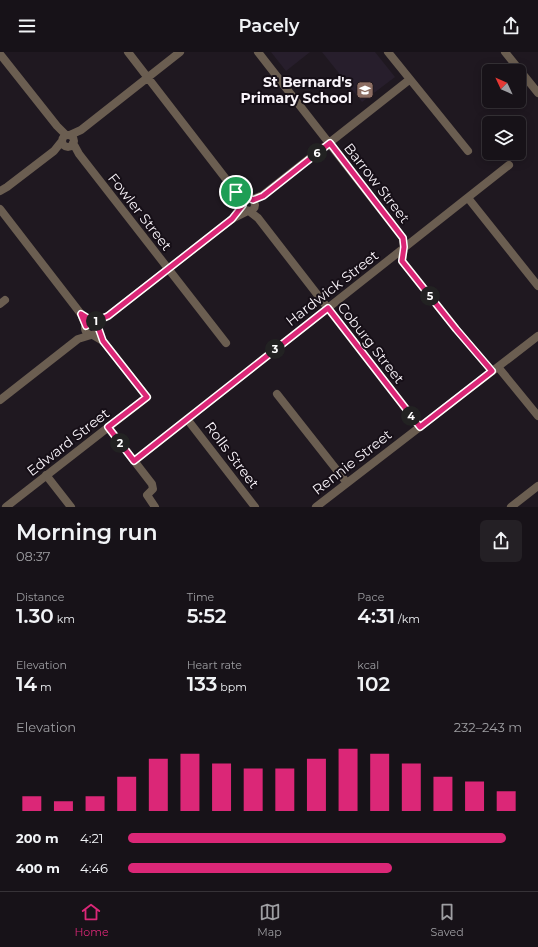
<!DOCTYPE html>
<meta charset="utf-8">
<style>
:root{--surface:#171218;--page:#242025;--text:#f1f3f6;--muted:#9e9ea2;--line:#363237;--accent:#db2777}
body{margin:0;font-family:Montserrat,sans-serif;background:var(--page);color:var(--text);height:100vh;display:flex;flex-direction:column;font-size:15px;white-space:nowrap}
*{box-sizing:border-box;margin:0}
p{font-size:13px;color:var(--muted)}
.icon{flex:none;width:22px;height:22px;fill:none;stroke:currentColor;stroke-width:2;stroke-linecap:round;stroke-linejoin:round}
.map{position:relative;height:455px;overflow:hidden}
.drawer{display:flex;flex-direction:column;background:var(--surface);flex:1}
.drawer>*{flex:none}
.needle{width:26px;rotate:314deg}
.buttons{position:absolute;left:482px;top:12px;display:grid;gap:8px}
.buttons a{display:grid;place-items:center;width:44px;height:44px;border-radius:6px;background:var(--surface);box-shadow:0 2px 10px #0003,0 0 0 1px var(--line);font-size:20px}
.pin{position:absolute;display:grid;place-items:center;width:34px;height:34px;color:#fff;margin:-17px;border:2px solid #fff;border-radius:50%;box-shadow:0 1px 4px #0007}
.km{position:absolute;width:20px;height:20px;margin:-10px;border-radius:50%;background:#222;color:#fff;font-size:11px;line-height:20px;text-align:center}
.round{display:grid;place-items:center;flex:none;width:42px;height:42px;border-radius:6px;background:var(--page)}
.overview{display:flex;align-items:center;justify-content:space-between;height:68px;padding:0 16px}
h1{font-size:22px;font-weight:600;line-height:30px}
.stats{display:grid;grid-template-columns:repeat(3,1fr);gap:6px;height:68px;padding:4px 16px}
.stats div{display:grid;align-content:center}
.stats b{font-size:20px;font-weight:600}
.stats small{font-size:11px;font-weight:400}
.stats p{font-size:11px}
.chart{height:112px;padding:8px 16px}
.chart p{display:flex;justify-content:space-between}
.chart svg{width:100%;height:72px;margin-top:4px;stroke:var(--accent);stroke-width:6}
ul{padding:0 16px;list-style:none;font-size:13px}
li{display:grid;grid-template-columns:64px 48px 1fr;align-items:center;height:30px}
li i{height:10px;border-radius:5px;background:var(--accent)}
header{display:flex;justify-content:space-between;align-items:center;height:52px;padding:0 16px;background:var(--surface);font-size:18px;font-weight:600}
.dock{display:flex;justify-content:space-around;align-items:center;height:56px;border-top:1px solid var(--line);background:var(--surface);font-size:11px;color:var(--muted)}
.dock a{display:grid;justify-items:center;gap:2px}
.dock .on{color:var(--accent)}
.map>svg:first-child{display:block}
</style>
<header><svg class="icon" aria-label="menu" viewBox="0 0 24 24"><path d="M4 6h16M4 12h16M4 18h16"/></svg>Pacely<svg class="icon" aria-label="share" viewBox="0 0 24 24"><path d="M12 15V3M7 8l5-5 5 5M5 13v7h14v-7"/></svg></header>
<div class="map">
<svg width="538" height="455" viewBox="0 0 538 455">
<rect width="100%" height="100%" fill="#1f1820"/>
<!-- education -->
<path fill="#271e2c" d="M271,0H310L286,19Z
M322,0H375L395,25L362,50Z"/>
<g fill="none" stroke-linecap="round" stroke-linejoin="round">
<!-- minor -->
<path stroke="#6b5e51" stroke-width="8" d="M128,0L236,140L243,152
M258,0L403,186L404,195L402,209L456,277L492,319
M388,0L468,99
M505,0L538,41
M0,2L57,74L66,83
M70,83L81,78L180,0
M62 89a6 6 0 1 1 12 0a6 6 0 1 1-12 0Z
M73,91L79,102L226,291
M0,139L7,135L54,99L62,89
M468,146L538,234
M243 153a6 6 0 1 1 12 0a6 6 0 1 1-12 0Z
M253,147L263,143L409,28
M0,157L81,262L86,274
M249,159L258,166L420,375
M0,252L5,248
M85 276a7 7 0 1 1 14 0a7 7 0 1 1-14 0Z
M94,270L108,264L232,167L248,159
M498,315L538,364
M277,342L347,431
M0,348L78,287L91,283
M187,367L255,455
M108,375L152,432L153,437L147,443L155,455
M134,409L509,113
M46,423L71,455
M6,455L147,345L103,289L93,283
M316,455L538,284
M511,455L538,434"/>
</g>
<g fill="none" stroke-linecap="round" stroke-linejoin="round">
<defs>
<path id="route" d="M236,140L243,153L232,167L108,264L94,270L81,262L86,274L90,270H94L97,272L103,289L147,345L108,375L134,409L328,256L420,375L492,319L456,277L402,209L404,195L403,186L330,91L263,144L253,148L236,140"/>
</defs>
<!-- route casing -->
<use href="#route" stroke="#fff" stroke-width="8"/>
<!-- route -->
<use href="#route" stroke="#db2777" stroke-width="5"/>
</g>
<!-- icons -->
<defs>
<symbol id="school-square" viewBox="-11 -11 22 22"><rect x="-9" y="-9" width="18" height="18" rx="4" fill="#8d6e63" stroke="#160f17"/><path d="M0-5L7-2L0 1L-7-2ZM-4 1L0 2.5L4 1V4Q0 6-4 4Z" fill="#fff"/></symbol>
</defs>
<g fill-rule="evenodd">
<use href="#school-square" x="355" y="28" width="20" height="20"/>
</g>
<g text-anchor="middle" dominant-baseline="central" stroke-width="4" stroke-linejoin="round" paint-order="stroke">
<!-- poi labels -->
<g font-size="14" font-weight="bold" fill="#f8f3f9" stroke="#160f17" text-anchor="end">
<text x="352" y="30">St Bernard's<tspan x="352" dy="16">Primary School</tspan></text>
</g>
<!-- street labels -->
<g font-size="14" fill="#f8f3f9" stroke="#160f17">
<text transform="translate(377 131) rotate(52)">Barrow Street</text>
<text transform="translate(140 160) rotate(52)">Fowler Street</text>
<text transform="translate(332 236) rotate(-38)">Hardwick Street</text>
<text transform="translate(371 291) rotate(52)">Coburg Street</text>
<text transform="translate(68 390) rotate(-38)">Edward Street</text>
<text transform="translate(232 403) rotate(53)">Rolls Street</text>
<text transform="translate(352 410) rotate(-38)">Rennie Street</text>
</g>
</g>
</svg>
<div class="buttons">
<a><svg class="needle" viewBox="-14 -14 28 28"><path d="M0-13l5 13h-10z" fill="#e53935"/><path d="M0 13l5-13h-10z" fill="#9e9ea2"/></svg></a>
<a><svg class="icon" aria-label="layers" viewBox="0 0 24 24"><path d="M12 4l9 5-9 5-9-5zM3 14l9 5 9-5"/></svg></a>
</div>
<div class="pin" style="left:236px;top:140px;background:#1e9e55"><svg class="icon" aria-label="arrive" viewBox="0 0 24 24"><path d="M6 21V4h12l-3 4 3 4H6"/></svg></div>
<b class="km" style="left:96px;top:269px">1</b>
<b class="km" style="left:120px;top:391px">2</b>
<b class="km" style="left:275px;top:297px">3</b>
<b class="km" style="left:411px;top:364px">4</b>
<b class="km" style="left:430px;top:244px">5</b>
<b class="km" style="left:317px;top:101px">6</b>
</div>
<section class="drawer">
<div class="overview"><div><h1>Morning run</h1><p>08:37</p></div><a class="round"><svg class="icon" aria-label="share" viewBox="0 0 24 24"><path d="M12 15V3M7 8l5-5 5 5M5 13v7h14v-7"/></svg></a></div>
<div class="stats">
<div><p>Distance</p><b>1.30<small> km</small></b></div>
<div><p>Time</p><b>5:52</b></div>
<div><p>Pace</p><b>4:31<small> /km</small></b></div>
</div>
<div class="stats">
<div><p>Elevation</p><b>14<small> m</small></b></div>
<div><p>Heart rate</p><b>133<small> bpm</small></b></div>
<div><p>kcal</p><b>102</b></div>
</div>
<div class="chart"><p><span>Elevation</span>232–243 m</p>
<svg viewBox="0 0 160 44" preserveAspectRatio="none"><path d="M5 44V35M15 44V38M25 44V35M35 44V23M45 44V12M55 44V9M65 44V15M75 44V18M85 44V18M95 44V12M105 44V6M115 44V9M125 44V15M135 44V23M145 44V26M155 44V32"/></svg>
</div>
<ul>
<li><b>200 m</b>4:21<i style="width:96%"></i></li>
<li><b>400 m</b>4:46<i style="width:67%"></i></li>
</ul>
</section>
<nav class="dock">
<a class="on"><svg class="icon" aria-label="home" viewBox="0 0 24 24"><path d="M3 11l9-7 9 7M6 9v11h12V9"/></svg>Home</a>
<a><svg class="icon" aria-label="map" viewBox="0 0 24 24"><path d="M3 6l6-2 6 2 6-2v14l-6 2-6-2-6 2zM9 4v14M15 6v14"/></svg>Map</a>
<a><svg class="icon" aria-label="saved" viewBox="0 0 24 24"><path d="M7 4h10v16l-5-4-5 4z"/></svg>Saved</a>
</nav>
